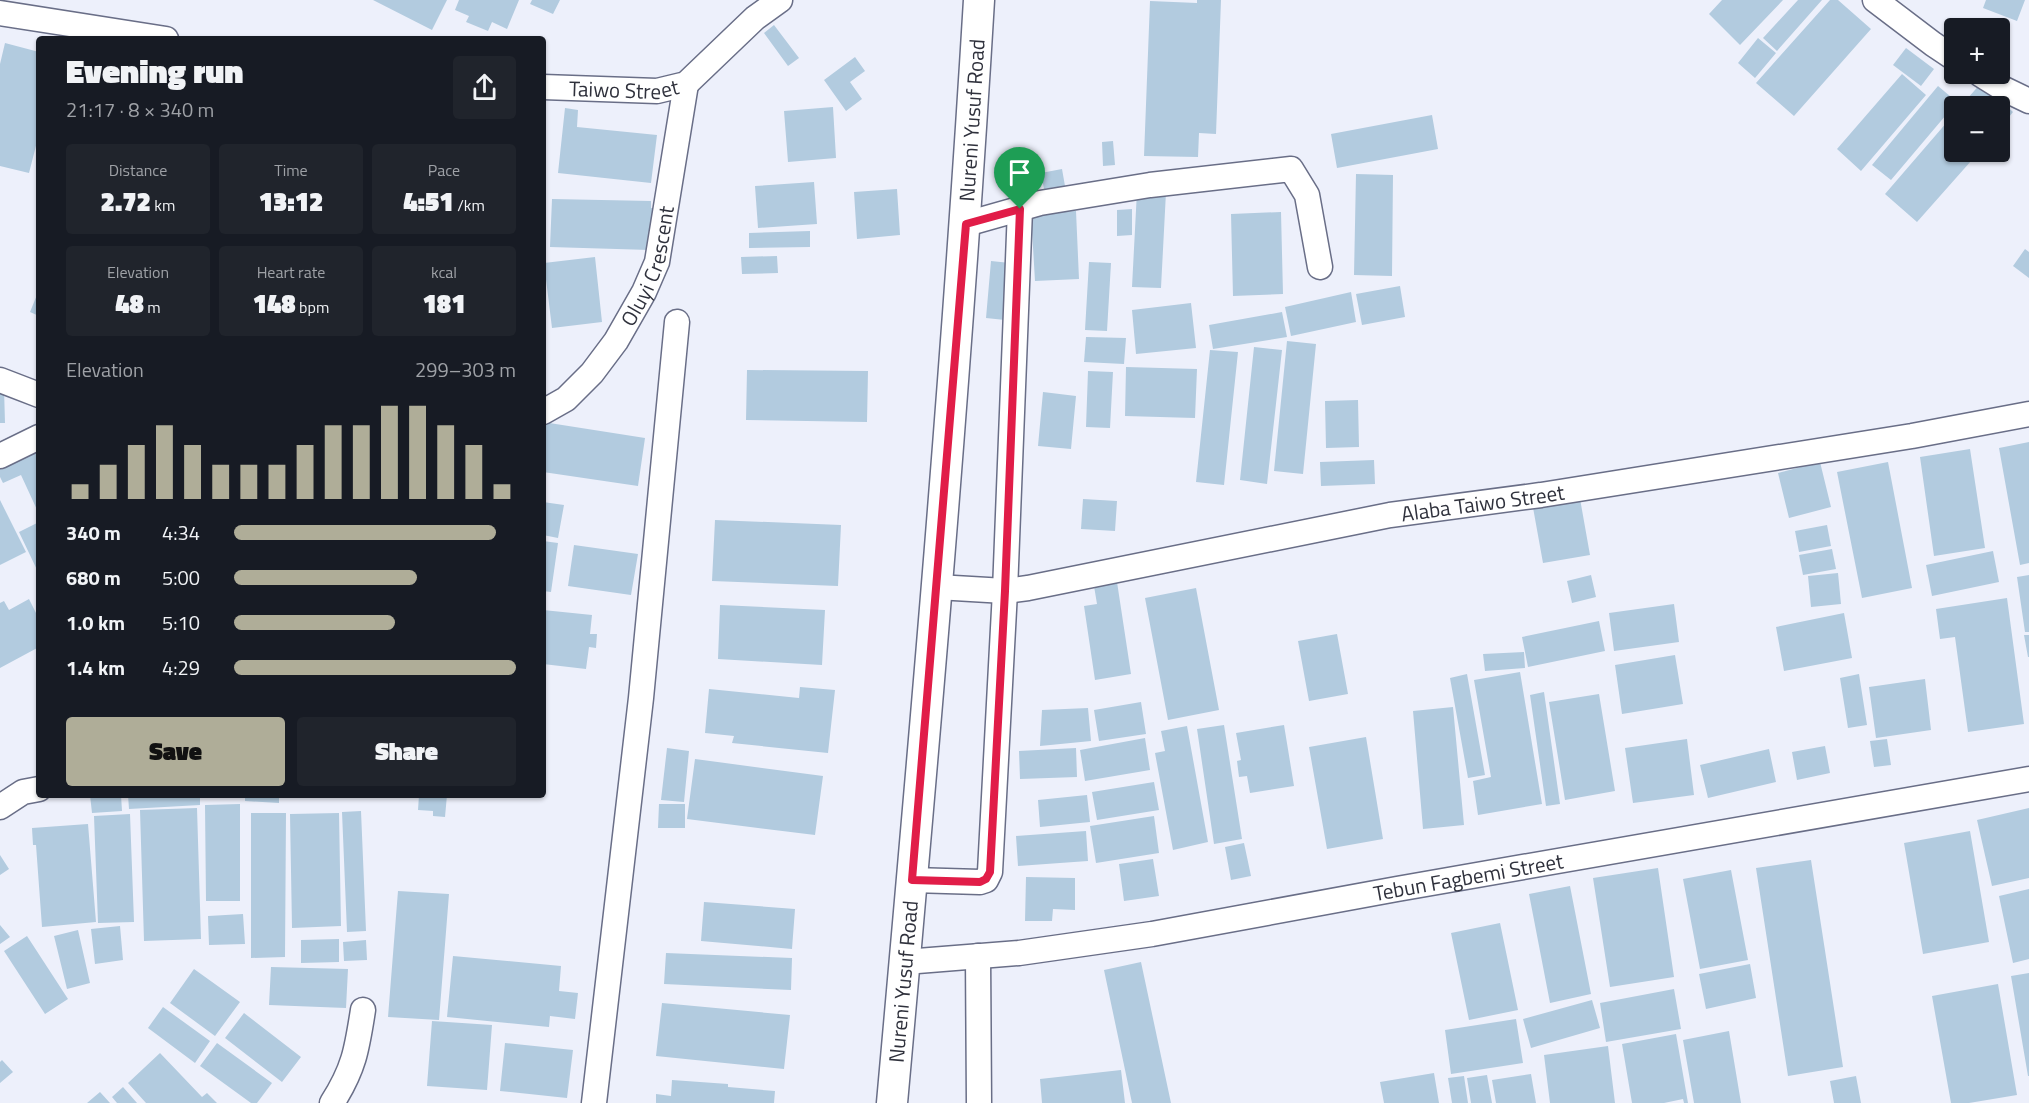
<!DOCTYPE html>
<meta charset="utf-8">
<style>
:root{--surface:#171b24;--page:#20242c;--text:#f1f3f6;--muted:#9ea1a6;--accent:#afad98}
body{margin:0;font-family:"Titillium Web",sans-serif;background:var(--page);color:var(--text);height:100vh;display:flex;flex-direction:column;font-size:22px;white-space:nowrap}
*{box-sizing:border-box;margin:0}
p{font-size:20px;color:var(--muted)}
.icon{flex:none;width:33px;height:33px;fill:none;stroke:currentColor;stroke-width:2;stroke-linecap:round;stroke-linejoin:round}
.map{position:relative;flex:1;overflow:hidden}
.drawer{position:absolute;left:36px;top:36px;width:510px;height:762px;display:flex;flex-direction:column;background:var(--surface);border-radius:6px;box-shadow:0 2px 4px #0004}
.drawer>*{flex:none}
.tools{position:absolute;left:1944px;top:18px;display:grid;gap:12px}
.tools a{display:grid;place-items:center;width:66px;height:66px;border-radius:6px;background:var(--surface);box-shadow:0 2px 4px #0004;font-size:30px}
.pin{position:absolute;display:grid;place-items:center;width:51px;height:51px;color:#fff;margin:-62px -26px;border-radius:50% 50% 50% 0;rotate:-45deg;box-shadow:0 0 6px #0007}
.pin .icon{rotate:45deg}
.round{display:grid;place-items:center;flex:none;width:63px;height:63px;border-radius:6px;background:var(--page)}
.overview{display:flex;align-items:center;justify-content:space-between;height:102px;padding:0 30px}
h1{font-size:33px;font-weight:800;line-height:45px}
.metrics{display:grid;grid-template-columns:repeat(3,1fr);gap:9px;height:102px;padding:6px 30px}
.metrics div{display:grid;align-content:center;border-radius:6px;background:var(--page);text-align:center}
.metrics b{font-size:26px;font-weight:800}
.metrics small{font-size:16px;font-weight:400}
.metrics p{font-size:16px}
.chart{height:168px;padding:12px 30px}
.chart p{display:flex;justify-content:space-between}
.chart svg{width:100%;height:108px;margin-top:6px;stroke:var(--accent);stroke-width:6}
.cta{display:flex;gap:12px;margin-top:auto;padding:12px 30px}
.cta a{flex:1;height:69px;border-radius:6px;background:var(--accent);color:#111;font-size:24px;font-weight:800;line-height:69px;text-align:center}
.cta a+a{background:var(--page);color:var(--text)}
ul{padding:0 30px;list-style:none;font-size:20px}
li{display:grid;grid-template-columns:96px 72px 1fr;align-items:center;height:45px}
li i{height:15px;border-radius:8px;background:var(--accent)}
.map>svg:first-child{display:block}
</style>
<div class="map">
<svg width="2029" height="1103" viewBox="0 0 2029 1103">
<rect width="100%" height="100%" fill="#edf0fb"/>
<!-- building -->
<path fill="#b2cbdf" d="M373,0H447L432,30Z
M459,0H519L507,29L492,22L488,31L466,22L469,16L455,10Z
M532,0H560L553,14L530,4Z
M1197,0H1221L1216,134L1199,133L1198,157L1144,156L1150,1L1197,3Z
M1722,0H1783L1740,45L1709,14Z
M1798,0H1822L1777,51L1763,38Z
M1830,0H1838L1871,29L1794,116L1756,83Z
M1986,0H2025L2017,21L1983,8Z
M774,25L799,58L788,66L764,33Z
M1758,38L1776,53L1755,78L1738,63Z
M5,43L39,52V134L29,173L0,166V64Z
M1906,48L1934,69L1921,86L1893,65Z
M855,57L865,71L850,82L862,99L846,111L824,80Z
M1902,74L1926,95L1861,171L1837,149Z
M1981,83L2013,112L2000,128V106H1961Z
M1938,86L1957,102L1891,180L1872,165Z
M833,107L836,158L788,162L784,111Z
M565,108L578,110L577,127L657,135L651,183L558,173Z
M1954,114V152H1979L1917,222L1885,194Z
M1432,115L1438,149L1337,168L1331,134Z
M1113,141L1115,165L1103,166L1102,142Z
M1062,169L1065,186L1044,189L1041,173Z
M1356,174L1393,175L1392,276L1354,275Z
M814,182L817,224L758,228L755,186Z
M897,189L900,235L857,239L854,192Z
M1137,191L1166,192L1161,288L1132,287Z
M552,199L651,201V208H658L650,250L550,247Z
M1132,209V235L1117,236V210Z
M1076,211L1079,279L1035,281L1031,213Z
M1281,212L1283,294L1233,296L1231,214Z
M810,231V247L749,248V233Z
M2025,249L2029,252V278L2013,266Z
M777,256L778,273L742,274L741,257Z
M595,257L602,322L552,328L544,263Z
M991,261L1010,263L1005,320L986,318Z
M1089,262L1111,263L1107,331L1085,330Z
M1400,286L1405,317L1362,325L1356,294Z
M39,290V316L30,312Z
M1351,292L1356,322L1291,336L1285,307Z
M1191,303L1196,348L1136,354L1132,310Z
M1282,312L1287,337L1213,349L1209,325Z
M1086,337L1126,338L1124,364L1084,362Z
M1287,341L1316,344L1303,474L1274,471Z
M1254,347L1282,350L1267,484L1240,480Z
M1210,350L1238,352L1224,485L1196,482Z
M1126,367L1197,369L1195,418L1125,416Z
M747,370L868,371L867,422L746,420Z
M1088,371L1113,372L1110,428L1086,427Z
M0,388H4L5,423H0Z
M1043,392L1076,396L1071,449L1038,446Z
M1358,400L1359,447L1326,448L1325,401Z
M543,422L645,438L638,486L543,472Z
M39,441V514L21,475L3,483L0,477V459Z
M2029,442V563L2020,565L1999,448Z
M1970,449L1985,548L1934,556L1920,457Z
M1374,460L1375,484L1321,486L1320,462Z
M1820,462L1831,507L1789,518L1778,473Z
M1888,462L1912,588L1862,598L1837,472Z
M1579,493L1590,555L1543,563L1532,502Z
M1083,499L1117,501L1115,531L1081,529Z
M0,500L26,552L0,565Z
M543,502L564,505L558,538L543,535Z
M715,520L841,525L838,586L712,581Z
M39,522V574L19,532Z
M1827,525L1831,546L1799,552L1795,531Z
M543,541L558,543L551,592L543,591Z
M574,545L638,554L631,595L568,586Z
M1832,549L1836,569L1803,575L1799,555Z
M1993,551L1999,582L1932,596L1926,565Z
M1838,573L1841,604L1811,607L1808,576Z
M1591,575L1596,597L1572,603L1567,581Z
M2029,575V632H2025L2017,577Z
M1117,582L1131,674L1095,680L1084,606L1097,604L1094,586Z
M1196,588L1219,710L1168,720L1145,598Z
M2007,598L2024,724L1968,732L1955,637L1940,639L1936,609Z
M29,599L39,619V647L0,668V603L4,601L9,610Z
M1674,604L1679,642L1614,651L1609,613Z
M720,605L825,610L822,665L718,659Z
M543,610L592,615L590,634H597L596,648L589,647L586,669L543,664Z
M1844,613L1852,658L1784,671L1776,627Z
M1599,621L1605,651L1528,667L1522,637Z
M1337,634L1348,694L1309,701L1298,641Z
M2024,635H2029V657H2028Z
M1524,652L1525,668L1485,671L1483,654Z
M1675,655L1683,704L1622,714L1615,665Z
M1520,672L1542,804L1478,815L1473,781L1491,777L1474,680Z
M1467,674L1485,775L1468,778L1450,678Z
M1859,674L1867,725L1848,728L1840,678Z
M1925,679L1931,730L1876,738L1869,687Z
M800,687L835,690L828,753L732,743L734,736L705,733L709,689L799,698Z
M1544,692L1560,804L1546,806L1530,695Z
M1599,694L1615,791L1565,800L1549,702Z
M1141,702L1146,734L1099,741L1094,710Z
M1453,707L1464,825L1423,829L1413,711Z
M1088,708L1091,741L1040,746L1042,710Z
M1224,725L1242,839L1214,844L1197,729Z
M1284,725L1294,786L1250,793L1247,776L1239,777L1237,761L1241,760L1236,733Z
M1187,726L1208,842L1173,850L1155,753L1165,751L1161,731Z
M1366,737L1383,839L1327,849L1309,747Z
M1145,738L1150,770L1085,781L1080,750Z
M1687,739L1694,795L1633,803L1625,748Z
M1887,739L1891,765L1874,767L1870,741Z
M1825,746L1830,773L1797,780L1792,752Z
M667,748L689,751L684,802L661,800Z
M1076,748L1077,777L1020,779L1019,751Z
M1769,749L1776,782L1708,798L1700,765Z
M695,759L823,776L815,835L687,819Z
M1154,782L1159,810L1097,820L1092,792Z
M90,795H121L122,811L92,813Z
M128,795H200V805L129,809Z
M245,795H279V803L245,801Z
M419,795H447L445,817L433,816V811L418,810Z
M1087,795L1090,822L1040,827L1038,800Z
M240,804V901H206L205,805Z
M659,804H685V828H658Z
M197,808L201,939L144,941L140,810Z
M2029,808V878L1992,886L1977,820Z
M361,811L366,931L347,932L342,812Z
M251,813H286L285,957L251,958Z
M339,813L341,926L292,928L290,814Z
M130,814L134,922L98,923L94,816Z
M1154,816L1159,853L1096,863L1090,826Z
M88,824L96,922L42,927L36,845H33L32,828Z
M1086,831L1088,861L1018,866L1016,836Z
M1970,831L1989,942L1923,954L1904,843Z
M1244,843L1251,876L1231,880L1225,847Z
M0,855L9,869L0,875Z
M1153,859L1159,896L1124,901L1119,864Z
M1811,860L1843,1067L1788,1076L1756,868Z
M1658,868L1674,977L1610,987L1593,878Z
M1731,870L1748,960L1700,969L1683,879Z
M1026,877L1075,878V910L1053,909L1052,921H1025Z
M1570,886L1591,994L1550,1003L1529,894Z
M2029,889V959L2013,963L1999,896Z
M398,891L449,894L439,1020L388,1017Z
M704,902L795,909L792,949L701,941Z
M243,914L245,944L209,945L208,916Z
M1500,923L1518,1010L1469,1020L1451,933Z
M0,925L10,937L0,944Z
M120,926L123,960L95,964L91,929Z
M78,930L90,983L67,989L54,936Z
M27,936L68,999L45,1014L4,951Z
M339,939V962L301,963V940Z
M366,940L367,960L344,961L343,942Z
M666,953L792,958L791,990L664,984Z
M453,956L561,966L559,991L578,993L575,1019L550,1016L549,1027L447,1017Z
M1141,962L1171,1103H1132L1104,970Z
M1750,964L1756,998L1706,1009L1699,974Z
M271,967L348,969L346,1008L269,1005Z
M194,969L240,1002L215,1036L170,1003Z
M2029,973V1076H2028L2011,976Z
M1998,984L2017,1095L1969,1103H1951L1932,996Z
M1674,989L1681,1029L1606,1042L1600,1003Z
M1592,1000L1600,1028L1531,1048L1523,1019Z
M662,1003L790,1015L784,1069L656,1056Z
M163,1007L210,1041L195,1063L148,1028Z
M244,1013L301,1057L282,1082L225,1038Z
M1516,1019L1523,1063L1451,1074L1445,1030Z
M432,1021L492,1025L487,1090L427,1086Z
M1729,1031L1741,1103H1694L1683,1040Z
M1676,1034L1688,1103H1684L1683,1099L1664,1103H1632L1622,1044Z
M217,1043L272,1083L257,1103H251L200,1066Z
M505,1043L573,1050L567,1098L500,1091Z
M1608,1046L1615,1103H1550L1544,1055Z
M160,1053L202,1097L207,1093L217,1103H146L128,1083Z
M2,1060L13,1072L0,1083V1062Z
M1121,1070L1125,1103H1042L1040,1079Z
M1434,1073L1439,1103H1384L1380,1082Z
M1531,1074L1536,1103H1496L1492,1080Z
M1487,1075L1492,1103H1471L1467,1078Z
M1464,1076L1468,1103H1452L1448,1078Z
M1856,1076L1861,1103H1834L1830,1081Z
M672,1080L728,1084V1087L775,1091L774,1103H656V1094L671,1096Z
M123,1087L137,1103H117L112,1097Z
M100,1092L110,1103H87Z"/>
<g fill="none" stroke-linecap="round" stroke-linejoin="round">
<defs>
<g id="minor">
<path d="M1875,0L1933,44L1954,58"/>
<path d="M0,13L166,39"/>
<path d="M1980,74L2004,89L2029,101"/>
<path id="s1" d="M543,87L657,91L686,84L755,18L780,0"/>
<path d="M966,224L1040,203L1150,185L1291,169L1307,195L1320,267"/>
<path d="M0,380L39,395"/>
<path id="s2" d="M543,412L566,399L592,373L616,341L644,292L657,262L686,84"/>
<path d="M0,456L39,437"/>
<path id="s3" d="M937,587L1005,591L1028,588L1390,515L1541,495L1912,436L2029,414"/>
<path d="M0,807L23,792L39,789"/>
<path d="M912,880L980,882L986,880L990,872L1005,591L1020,209"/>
<path d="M978,956L979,1103"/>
<path id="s4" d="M905,962L1019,953L1152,934L1397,889L2029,779"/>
<path d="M332,1103C354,1069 357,1049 363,1010"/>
<path d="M594,1103L641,698L677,322"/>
</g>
<g id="tertiary">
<path id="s5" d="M892,1103C925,736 957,368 979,0"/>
</g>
</defs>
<!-- minor casing -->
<use href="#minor" stroke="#696e87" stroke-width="27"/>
<!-- tertiary casing -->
<use href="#tertiary" stroke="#696e87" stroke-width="33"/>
<!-- minor -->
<use href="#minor" stroke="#fff" stroke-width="24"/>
<!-- tertiary -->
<use href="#tertiary" stroke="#fff" stroke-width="30"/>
</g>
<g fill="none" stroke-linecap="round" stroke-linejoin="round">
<defs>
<path id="route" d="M1020,209L1005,591L990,872L986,879L980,882L912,880L966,224Z"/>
</defs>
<!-- route casing -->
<use href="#route" stroke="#fff" stroke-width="12"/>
<!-- route -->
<use href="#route" stroke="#e11d48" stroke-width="8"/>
</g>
<g text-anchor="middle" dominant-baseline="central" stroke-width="5" stroke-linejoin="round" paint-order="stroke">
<!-- street labels -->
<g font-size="21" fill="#2f313c" stroke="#edf0fb">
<text stroke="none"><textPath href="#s1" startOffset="81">Taiwo Street</textPath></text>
<text stroke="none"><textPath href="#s5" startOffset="986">Nureni Yusuf Road</textPath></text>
<text stroke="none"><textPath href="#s2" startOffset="186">Oluyi Crescent</textPath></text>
<text stroke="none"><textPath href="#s3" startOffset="554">Alaba Taiwo Street</textPath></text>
<text stroke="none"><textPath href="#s4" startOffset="570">Tebun Fagbemi Street</textPath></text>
<text stroke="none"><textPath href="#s5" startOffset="122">Nureni Yusuf Road</textPath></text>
</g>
</g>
</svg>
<div class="tools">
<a>+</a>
<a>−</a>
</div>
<div class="pin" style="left:1020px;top:209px;background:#1e9e55"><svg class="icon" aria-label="arrive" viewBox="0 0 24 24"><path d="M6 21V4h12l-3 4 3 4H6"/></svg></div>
<section class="drawer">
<div class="overview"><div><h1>Evening run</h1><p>21:17 · 8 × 340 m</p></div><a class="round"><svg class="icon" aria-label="share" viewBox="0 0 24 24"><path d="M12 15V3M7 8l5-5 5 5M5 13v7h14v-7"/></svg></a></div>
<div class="metrics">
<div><p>Distance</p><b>2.72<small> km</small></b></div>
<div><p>Time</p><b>13:12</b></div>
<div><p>Pace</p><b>4:51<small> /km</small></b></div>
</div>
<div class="metrics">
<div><p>Elevation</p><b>48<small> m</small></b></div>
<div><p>Heart rate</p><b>148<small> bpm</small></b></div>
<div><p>kcal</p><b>181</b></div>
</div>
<div class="chart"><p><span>Elevation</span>299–303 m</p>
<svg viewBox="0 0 160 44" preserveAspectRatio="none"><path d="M5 44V38M15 44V30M25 44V22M35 44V14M45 44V22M55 44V30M65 44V30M75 44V30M85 44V22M95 44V14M105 44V14M115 44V6M125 44V6M135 44V14M145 44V22M155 44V38"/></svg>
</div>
<ul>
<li><b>340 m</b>4:34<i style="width:93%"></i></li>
<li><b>680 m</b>5:00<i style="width:65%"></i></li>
<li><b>1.0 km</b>5:10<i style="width:57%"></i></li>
<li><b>1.4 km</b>4:29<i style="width:100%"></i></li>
</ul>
<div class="cta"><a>Save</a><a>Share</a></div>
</section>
</div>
